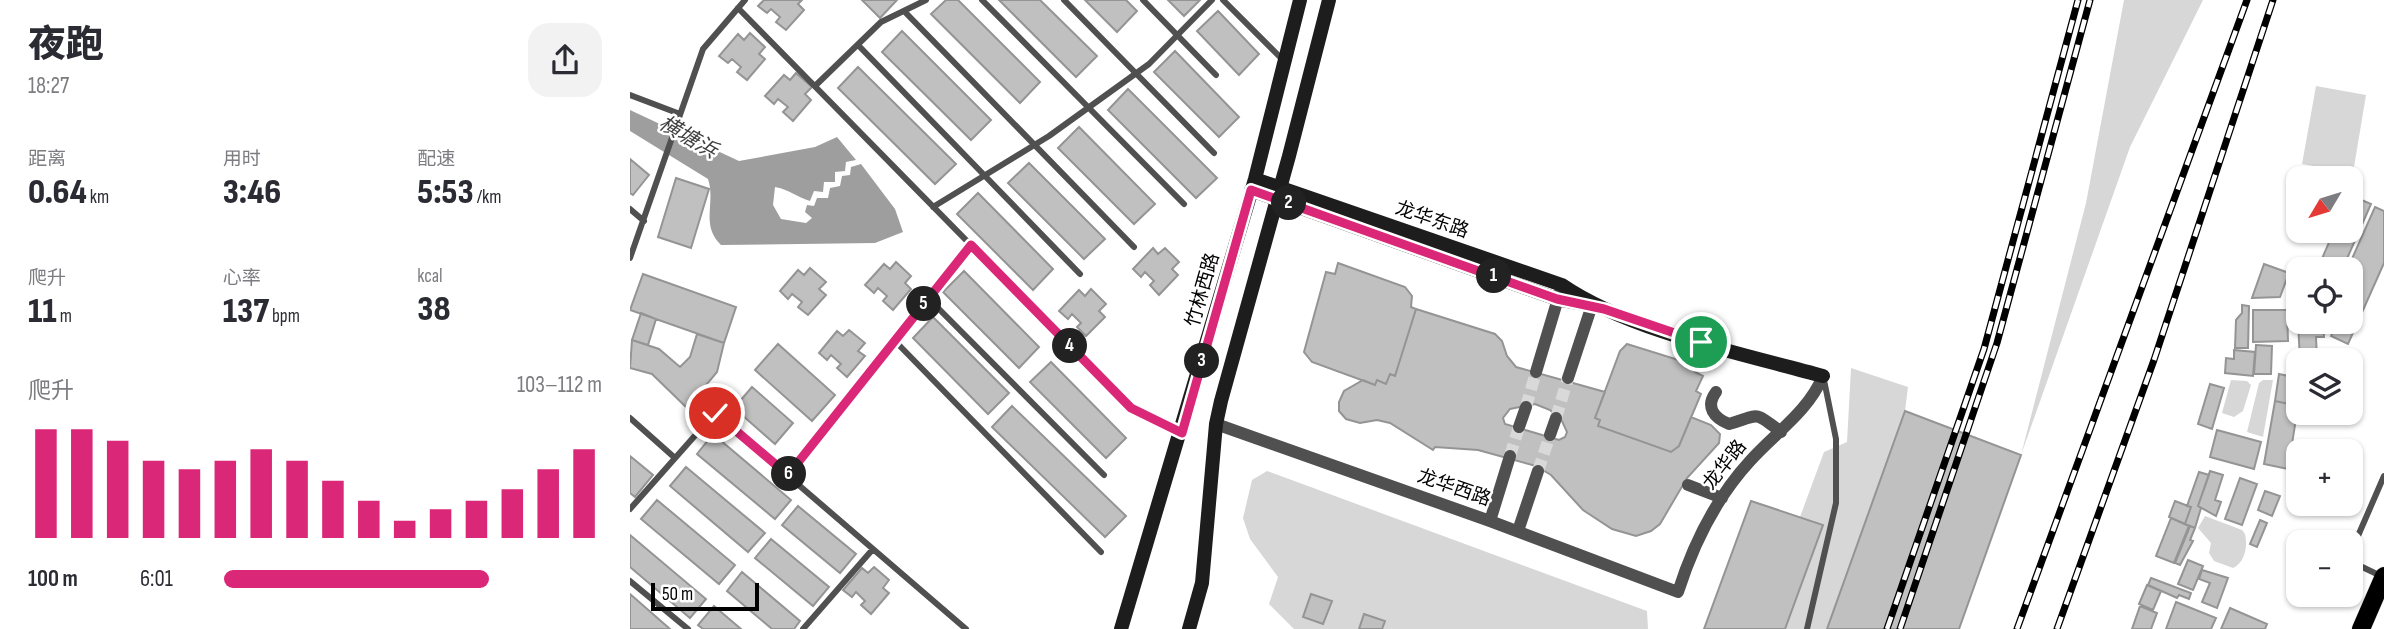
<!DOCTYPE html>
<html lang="zh">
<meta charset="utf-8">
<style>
:root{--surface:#fff;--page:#f2f2f3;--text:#2b2b33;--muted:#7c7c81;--accent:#db2777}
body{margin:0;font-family:"Sofia Sans Condensed","Noto Sans SC",sans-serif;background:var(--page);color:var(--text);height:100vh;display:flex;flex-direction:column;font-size:26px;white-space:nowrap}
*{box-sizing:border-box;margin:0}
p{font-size:23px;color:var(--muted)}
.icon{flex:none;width:38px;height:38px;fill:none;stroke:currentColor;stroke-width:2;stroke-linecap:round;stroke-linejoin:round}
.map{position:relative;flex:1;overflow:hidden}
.drawer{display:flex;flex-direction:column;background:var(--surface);width:630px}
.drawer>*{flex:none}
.needle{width:46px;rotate:232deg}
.controls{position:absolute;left:1656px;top:166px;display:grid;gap:14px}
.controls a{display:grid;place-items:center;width:77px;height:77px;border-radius:14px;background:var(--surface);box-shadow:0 2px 5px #0004;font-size:35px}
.scale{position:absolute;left:21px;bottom:18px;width:108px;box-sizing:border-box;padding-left:7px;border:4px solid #000;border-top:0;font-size:19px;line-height:24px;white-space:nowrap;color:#000;-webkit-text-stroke:5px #fff;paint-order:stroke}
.pin{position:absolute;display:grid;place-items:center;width:60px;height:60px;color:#fff;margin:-30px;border:4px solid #fff;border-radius:50%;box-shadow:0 2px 7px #0007}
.km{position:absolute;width:35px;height:35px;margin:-18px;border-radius:50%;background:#222;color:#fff;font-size:19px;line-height:35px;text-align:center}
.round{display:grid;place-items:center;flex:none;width:74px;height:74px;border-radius:21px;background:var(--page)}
.overview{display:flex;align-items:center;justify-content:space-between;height:119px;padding:0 28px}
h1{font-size:38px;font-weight:800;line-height:52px}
.metrics{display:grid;grid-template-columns:repeat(3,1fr);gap:10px;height:119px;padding:7px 28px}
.metrics div{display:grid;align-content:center}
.metrics b{font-size:35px;font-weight:800}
.metrics small{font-size:19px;font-weight:400}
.metrics p{font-size:19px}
.chart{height:196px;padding:14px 28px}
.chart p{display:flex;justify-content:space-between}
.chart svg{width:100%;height:126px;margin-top:7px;stroke:var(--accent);stroke-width:6}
ul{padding:0 28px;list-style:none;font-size:23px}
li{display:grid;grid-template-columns:112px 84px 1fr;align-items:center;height:52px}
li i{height:18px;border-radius:9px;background:var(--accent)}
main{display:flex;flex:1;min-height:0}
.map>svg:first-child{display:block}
</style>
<main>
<section class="drawer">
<div class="overview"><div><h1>夜跑</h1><p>18:27</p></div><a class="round"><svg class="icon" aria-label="share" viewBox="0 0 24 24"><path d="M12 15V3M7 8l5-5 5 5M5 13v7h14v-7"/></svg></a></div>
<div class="metrics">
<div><p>距离</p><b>0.64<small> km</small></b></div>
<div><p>用时</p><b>3:46</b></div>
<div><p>配速</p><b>5:53<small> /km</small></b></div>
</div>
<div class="metrics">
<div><p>爬升</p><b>11<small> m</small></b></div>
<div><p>心率</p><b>137<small> bpm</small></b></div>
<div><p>kcal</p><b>38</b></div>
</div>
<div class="chart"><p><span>爬升</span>103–112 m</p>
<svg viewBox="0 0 160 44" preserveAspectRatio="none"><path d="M5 44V6M15 44V6M25 44V10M35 44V17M45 44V20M55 44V17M65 44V13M75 44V17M85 44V24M95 44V31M105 44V38M115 44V34M125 44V31M135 44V27M145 44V20M155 44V13"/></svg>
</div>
<ul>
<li><b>100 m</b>6:01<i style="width:70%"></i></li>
</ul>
</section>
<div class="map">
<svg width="1754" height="629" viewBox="0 0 1754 629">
<rect width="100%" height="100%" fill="#fff"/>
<!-- green -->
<path fill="#d7d7d7" d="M1494,0H1573L1500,147L1391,455L1456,203Z
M1686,86L1736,95L1723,173L1672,164Z
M1221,368L1278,387L1275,411L1197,629H1155L1193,525L1170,517L1194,452L1217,442Z
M1601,380L1617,381L1621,385L1613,411L1604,417L1592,413Z
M1633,380H1643L1633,437L1617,432L1629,383Z
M637,471L1017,611L1018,629H664L639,604L648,577L620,539L613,518L622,480Z
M1575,516L1612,530L1615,534C1618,546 1615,563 1603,568L1584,561L1579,553L1581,543L1568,528Z"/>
<!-- water -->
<path fill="#9e9e9e" d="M0,110L109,161L185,147L207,137L226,160L216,162L215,171L205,172V182H194L193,192L184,191L180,201C166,197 161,190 145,187L143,205L151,219L176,223L182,218L175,212L177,205L184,206L187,198H198L200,188L210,186L212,176L220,175L221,167L231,164L265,209L273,232L245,243L91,245C70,225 86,203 78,179L0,131Z"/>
<!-- building -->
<path fill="#c0c0c0" stroke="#949494" stroke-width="2" fill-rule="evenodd" d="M134,0H172L168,4L174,10L156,30L146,22L150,17L141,9L137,13L128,6Z
M232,0H267L250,18Z
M316,0H328L410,82L390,103L301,14Z
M369,0H410L467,56L446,77Z
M455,0H496L507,11L487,32Z
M538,0H570L554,16Z
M588,11L629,54L609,75L567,31Z
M272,31L361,120L341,140L252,52Z
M120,33L135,47L129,54L135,59L117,80L107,72L111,67L102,59L98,63L89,56L108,34L114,40Z
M545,51L609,117L589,137L524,72Z
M228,67L326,164L305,184L208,88Z
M166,73L182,87L175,94L181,100L163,121L153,112L158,107L148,99L144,104L135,96L154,75L160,80Z
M498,89L587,178L566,198L478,110Z
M449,127L525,204L504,224L428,148Z
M0,159L19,175L3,195L0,193Z
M399,163L475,239L454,259L378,183Z
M46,178L79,189L61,248L28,237Z
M348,193L423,269L403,290L327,214Z
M1720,195L1741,204L1712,270H1687L1704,231H1720Z
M1745,207L1754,211V263L1718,344L1701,336L1707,322H1720V270H1717Z
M523,248L528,254L535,248L549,262L542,269L548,275L529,295L520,285L524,281L515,272L511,277L503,269Z
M266,262L281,276L275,283L281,289L263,310L253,301L257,296L248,288L244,293L235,285L254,264L260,269Z
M708,263L775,287L782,296L781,307L786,309L765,376L760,374L756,384L747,380L745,385L682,362L674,352L696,272L705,274Z
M1634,264L1659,273L1650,297L1622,298Z
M180,268L196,282L189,289L196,295L178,315L168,307L172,302L162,294L158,299L150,291L168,270L174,275Z
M334,271L409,347L389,368L313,292Z
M13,274L106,307L94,343L0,310Z
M461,289L476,304L469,311L475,317L456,336L447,327L451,323L442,314L438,319L429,311L449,290L455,296Z
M1612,305L1619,306L1618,348H1605L1606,320L1612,313Z
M786,309L865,334L872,341L877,356L886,367L975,392L965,418L970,420L968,426L1041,452L1049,446L1061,417L1081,425L1090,434L1089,443L1057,478L1030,524L1021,531L1006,536L982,529L953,510L921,475L906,466L848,450L805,447L803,450L760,423L747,420L730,423L716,419L709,411V402L714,391L733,380L745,385L747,380L756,384L760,374L765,376ZM905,404L920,410L932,421L937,432L935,437L929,440L875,424L873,418L880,409Z
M1623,310H1657L1658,341L1623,342Z
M11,313L26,319L18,345L2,340Z
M303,317L379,393L358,414L283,338Z
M1668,322H1693L1694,337H1686L1687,359L1670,360Z
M219,330L235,343L228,351L235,356L217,377L207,368L211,364L201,355L197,360L189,353L207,331L213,336Z
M67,334L94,343L87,372L57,408L22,374L0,368L2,340L29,349L50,367L60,357Z
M148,344L205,395L182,421L125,370Z
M997,344L1068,366L1065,372L1073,376L1066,391L1071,394L1049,446L1041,452L968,426L970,420L965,418L990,351Z
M1626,345L1642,346L1641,374H1624Z
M1604,350L1625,352L1623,376L1595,373L1596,358L1604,359Z
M421,362L496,438L476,458L400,382Z
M1649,374L1668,378V406L1645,401Z
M1580,384L1594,388L1582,429L1568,424Z
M122,387L163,423L145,444L104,408Z
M1645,401L1668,406L1658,469L1634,464Z
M382,406L496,516L475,537L362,427Z
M1275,411L1391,455L1329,629H1197Z
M1587,430L1631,442L1624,469L1580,457Z
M83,434L161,500L145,519L67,454Z
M0,456L23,475L5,497L0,493Z
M56,467L135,533L118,552L40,486Z
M1580,471L1593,475L1585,500L1591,502L1586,516L1568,506Z
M1569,472L1579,475L1568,506L1571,508L1565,528L1555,524L1561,507L1557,506Z
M1610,478L1627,484L1612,525L1595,519Z
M1635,491L1650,496L1642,516L1628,510Z
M27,500L105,565L89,584L11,519Z
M1121,501L1193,525L1155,629H1074Z
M1545,501L1561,507L1555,524L1539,517Z
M168,506L226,554L210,573L152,525Z
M1541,518L1559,526L1544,563L1526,556Z
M1630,520L1637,523L1627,547L1620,544Z
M1560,526L1565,528L1560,540L1563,541L1550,565L1545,563Z
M0,535L76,599L60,618L0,567Z
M141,539L199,587L183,606L125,558Z
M1558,560L1573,566L1563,590L1548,584Z
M244,567L259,580L253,588L259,593L241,614L231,605L235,601L226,592L222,597L213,590L232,568L238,573Z
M1572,570L1598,578L1587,608L1572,602L1580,583L1569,579Z
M112,572L170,621L164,629H142L97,591Z
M1521,578L1561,593L1559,599L1549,595L1547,598L1518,585Z
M1517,585L1531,591L1523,610L1509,604Z
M0,594L40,629H0Z
M681,594L702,601L693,624L673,617Z
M1546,602L1586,618L1581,629H1536Z
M84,606L111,629H73L68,625Z
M1510,606L1527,613L1521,629H1502Z
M1600,608L1637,624L1635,629H1591Z
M734,614L755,621L752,629H729Z"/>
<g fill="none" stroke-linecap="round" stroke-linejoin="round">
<!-- street-tunnel -->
<path stroke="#d9d9d9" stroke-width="12" stroke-dasharray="12 6" stroke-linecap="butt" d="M896,407L906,372
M926,418L938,378
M880,456L889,427
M908,471L920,435"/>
<defs>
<path id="primary" d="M1731,629L1754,576"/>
</defs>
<!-- primary casing -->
<use href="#primary" stroke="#dbdbdb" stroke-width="19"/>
<!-- lane -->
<path stroke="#505050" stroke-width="6" d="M352,0L554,204
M434,0L584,153
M513,0L586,75
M593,0L653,60
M108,8L501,408L550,432
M274,11L504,247
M228,45L450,274
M185,86L251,22L296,0
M0,95L50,114
M303,207L419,136L519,64L582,0
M0,209L14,221
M0,258L73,49L115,0
M298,298L474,475
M265,341L471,552
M0,418L45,458
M158,475L341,245
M0,509L85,413L336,629
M1751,576L1726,564L1721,552L1754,476
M0,581L58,629
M173,629L243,549
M1177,629L1206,503V439L1194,380"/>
<!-- street -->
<path stroke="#505050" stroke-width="12" d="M906,372L930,292
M938,378L962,305
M1086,392C1075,407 1084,418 1099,424C1130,415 1123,410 1151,432
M586,424L860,521L1048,592C1063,545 1086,498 1120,461C1145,433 1178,412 1193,376
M889,427L896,407
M920,435L926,418
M1058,485L1092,498
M860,521L880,456
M888,531L908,471"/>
<!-- secondary -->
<path stroke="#1d1d1d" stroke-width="14" d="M625,179L932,285C999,331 1113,354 1193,376
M621,190L927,299L954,304
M491,629L625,179L670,0
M559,629L572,583L586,424L591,401L659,156L699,0"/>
<!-- primary -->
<use href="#primary" stroke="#000" stroke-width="18"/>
<defs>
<path id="rail" d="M1257,629L1354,349L1448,0
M1270,629L1367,343L1460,0
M1387,629L1617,0
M1427,629L1524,360L1643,0"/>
</defs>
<!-- rail casing -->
<use href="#rail" stroke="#000" stroke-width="7"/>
<!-- rail -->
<use href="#rail" stroke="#fff" stroke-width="4.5" stroke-dasharray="13" stroke-linecap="butt"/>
</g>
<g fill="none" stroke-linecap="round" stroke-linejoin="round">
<defs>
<path id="route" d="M85,413L158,475L341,245L501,408L552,433L621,190L927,299L974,309L1071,342"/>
</defs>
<!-- route casing -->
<use href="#route" stroke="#fff" stroke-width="14"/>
<!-- route -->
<use href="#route" stroke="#db2777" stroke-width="9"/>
</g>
<g text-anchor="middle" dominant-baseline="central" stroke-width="5" stroke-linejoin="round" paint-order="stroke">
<!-- street labels -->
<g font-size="19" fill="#000" stroke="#fff">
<text transform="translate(802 220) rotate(19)">龙华东路</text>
<text transform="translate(573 290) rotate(-74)">竹林西路</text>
<text transform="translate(1095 465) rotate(-52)">龙华路</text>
<text transform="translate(824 488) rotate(19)">龙华西路</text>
</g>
<!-- water labels -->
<g font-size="21" font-style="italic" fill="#3f3f3f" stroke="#fff">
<text transform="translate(58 137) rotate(30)">横塘浜</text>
</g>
</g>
</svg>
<div class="controls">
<a><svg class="needle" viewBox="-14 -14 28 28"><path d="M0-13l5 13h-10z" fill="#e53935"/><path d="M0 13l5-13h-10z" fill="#7c7c81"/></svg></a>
<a><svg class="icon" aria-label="locate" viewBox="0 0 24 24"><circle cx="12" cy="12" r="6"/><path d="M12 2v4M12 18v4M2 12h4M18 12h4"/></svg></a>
<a><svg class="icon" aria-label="layers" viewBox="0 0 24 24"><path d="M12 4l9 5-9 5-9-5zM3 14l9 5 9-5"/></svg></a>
<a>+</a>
<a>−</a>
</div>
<div class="scale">50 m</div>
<div class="pin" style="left:1071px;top:342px;background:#1e9e55"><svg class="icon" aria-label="arrive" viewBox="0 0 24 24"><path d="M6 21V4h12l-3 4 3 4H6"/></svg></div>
<div class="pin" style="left:85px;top:413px;background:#d93025"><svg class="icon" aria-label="check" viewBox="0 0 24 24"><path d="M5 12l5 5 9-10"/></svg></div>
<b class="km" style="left:864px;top:276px">1</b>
<b class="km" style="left:659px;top:203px">2</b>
<b class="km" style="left:572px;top:361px">3</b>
<b class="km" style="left:440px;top:346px">4</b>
<b class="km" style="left:294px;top:304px">5</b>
<b class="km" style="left:159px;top:474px">6</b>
</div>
</main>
